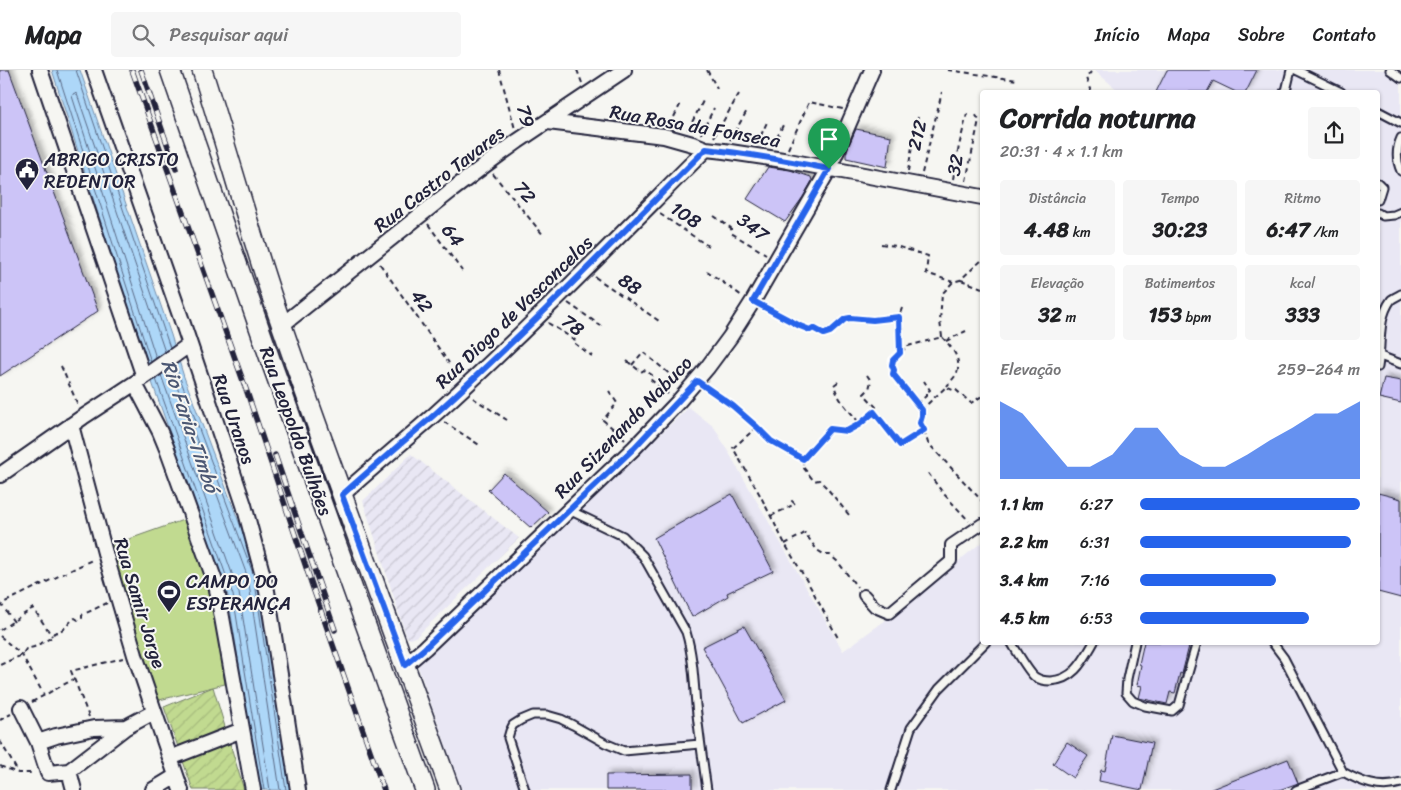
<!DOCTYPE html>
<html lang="pt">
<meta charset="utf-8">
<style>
:root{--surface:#fff;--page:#f6f6f6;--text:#202124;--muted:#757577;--line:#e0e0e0;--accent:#2563eb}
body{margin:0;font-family:Sriracha,sans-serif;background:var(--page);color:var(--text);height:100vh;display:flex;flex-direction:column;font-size:19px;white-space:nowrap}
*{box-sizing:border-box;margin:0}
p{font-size:16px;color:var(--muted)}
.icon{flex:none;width:28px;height:28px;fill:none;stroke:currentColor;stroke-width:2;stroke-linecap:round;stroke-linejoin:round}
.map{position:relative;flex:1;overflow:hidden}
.details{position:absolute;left:980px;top:20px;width:400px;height:555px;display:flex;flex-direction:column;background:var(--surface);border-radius:5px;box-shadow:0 1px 4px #0004}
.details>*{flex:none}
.pin{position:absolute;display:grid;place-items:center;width:42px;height:42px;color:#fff;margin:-51px -21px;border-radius:50% 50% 50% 0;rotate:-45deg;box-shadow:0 0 5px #0007}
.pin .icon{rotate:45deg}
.round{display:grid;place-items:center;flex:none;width:52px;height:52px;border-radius:5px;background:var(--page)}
.head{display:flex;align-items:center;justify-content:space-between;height:85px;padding:0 20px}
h1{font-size:28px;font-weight:800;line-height:38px}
.figures{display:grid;grid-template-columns:repeat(3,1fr);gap:8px;height:85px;padding:5px 20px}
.figures div{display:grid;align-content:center;border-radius:5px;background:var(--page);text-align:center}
.figures b{font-size:21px;font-weight:800}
.figures small{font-size:14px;font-weight:400}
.figures p{font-size:14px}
.chart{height:140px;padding:10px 20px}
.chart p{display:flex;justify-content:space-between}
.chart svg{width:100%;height:90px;margin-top:5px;fill:var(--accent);opacity:.7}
ul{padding:0 20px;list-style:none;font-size:16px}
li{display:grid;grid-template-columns:80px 60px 1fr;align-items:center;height:38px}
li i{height:12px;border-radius:6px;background:var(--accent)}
header{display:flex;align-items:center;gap:30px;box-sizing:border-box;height:70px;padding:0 25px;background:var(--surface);border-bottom:1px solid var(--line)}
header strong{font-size:24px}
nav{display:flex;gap:28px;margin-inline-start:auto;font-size:18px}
.search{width:350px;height:45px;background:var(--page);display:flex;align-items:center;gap:12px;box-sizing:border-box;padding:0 18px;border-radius:5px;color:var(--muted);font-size:19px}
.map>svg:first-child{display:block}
</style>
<header>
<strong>Mapa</strong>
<div class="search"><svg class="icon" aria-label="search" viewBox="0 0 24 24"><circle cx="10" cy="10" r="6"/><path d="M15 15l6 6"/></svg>Pesquisar aqui</div>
<nav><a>Início</a><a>Mapa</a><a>Sobre</a><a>Contato</a></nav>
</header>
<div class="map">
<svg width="1401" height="720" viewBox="0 0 1401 720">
<defs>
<pattern id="industrial-furrows" width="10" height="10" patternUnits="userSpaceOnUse" patternTransform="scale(1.25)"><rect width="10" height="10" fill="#e9e7f4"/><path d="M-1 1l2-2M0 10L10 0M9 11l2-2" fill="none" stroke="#c8c6d2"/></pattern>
<pattern id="garden-furrows" width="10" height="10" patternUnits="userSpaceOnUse" patternTransform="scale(1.25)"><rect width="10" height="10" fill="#c1da90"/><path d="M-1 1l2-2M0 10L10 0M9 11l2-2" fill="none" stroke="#a6bb7d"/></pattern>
<filter id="shadow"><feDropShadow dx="3.5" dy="-3.5" stdDeviation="2.5" flood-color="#0004"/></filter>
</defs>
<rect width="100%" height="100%" fill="#f6f6f2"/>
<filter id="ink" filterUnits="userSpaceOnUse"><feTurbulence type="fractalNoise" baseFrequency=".02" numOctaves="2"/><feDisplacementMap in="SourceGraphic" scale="10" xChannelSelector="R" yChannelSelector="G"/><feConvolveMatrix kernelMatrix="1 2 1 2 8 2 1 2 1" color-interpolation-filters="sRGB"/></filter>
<g filter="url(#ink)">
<!-- built -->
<path fill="#e9e7f4" d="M1094,0H1401V720H462L417,594L689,337L714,357L843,581L883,552L982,472V572H1378V22H1120Z"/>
<!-- industrial -->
<path fill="url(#industrial-furrows)" d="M411,384L519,468L417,566L410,569L408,568L405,562L363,431Z"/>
<!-- garden -->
<path fill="url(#garden-furrows)" stroke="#727e66" d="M213,617L244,720H193L164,637Z"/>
<!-- pitch -->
<path fill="#c1da90" stroke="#727e66" d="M186,449C194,471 203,492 209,515C217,547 220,581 225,614L151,632L104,478Z"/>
<!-- water -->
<path fill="#add7f8" stroke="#758fac" d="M52,0H80L171,265L184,307L259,505L291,720H259L228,526L153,315Z"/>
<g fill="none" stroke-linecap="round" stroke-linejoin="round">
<!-- shore -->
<path stroke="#5a6a87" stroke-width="1" d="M57,0L151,292
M76,0L170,278
M156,288L72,26L74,23L77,24L165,282
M175,295L254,506L286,720
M170,298L248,508L280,720
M161,305L239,523L270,720
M156,309L233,525L264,720"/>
</g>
<!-- building -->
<path fill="#ccc4f7" stroke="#22223b" filter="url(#shadow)" d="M0,0H9L98,241L0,306Z
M1167,0H1257L1246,22H1236L1213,11L1207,22H1156Z
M856,59L891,66L887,97L846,88V84L849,75Z
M768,97L790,100L811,107L812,111L803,127L785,152L747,129Z
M1384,308L1401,311V333L1379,328Z
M504,403L548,442L531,458L488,420Z
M1378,423L1401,429V528L1378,522Z
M732,424L773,501L727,523L728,526L692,547L654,468Z
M744,556L786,630L743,653L702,577Z
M1144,572H1190L1182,604L1180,603L1175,623L1170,622L1167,634L1139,628L1142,616L1137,615L1141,595L1139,594Z
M1112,665L1152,673L1142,720L1099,711L1101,700L1105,701Z
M1067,672L1088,686L1073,708L1053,694Z
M1288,689L1298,713L1279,720H1209Z
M692,704V720H606V705Z"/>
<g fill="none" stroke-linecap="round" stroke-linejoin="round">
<defs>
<path id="service" d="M1296,0L1341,22
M1390,0L1401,8
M1284,22L1286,21L1291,0
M1378,41L1401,53
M1401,68C1396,79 1396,90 1401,101
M1378,113L1382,117L1378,130
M1378,143L1383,146L1394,145L1401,142
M1380,286L1401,294
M1378,297C1382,275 1377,249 1391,230C1393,228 1398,226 1401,224
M569,440L623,466L643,486L686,562C693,585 694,611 696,635C699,664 703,692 707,720
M1011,572C1016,580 1029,603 1035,607C1040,610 1045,611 1050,611C1074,610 1083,591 1094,572
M1135,572L1127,609L1126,623L1133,631L1145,636L1172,641L1179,635L1197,572
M1272,572L1284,588L1343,702C1361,712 1380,720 1401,713
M525,720L508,668L510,661L513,655L521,650L533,645H547L561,649L573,655L605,673L624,681L700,674
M891,720L911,658L939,619L986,572
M1296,720L1343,702"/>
<path id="pedestrian" d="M864,525L875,537L889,543L951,491V475L982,454"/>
<path id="minor" d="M40,0L144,307
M94,0L181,248L244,435L267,521L298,720
M548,52L664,66L696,75L706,79L724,81L783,90L982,127
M282,255L452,120L485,95L518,71L624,0
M135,314L160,362L167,379L216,514L253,720
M71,355L105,483L135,585L181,720
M0,405L83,347L144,307L189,275
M342,425C372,398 403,372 434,345C528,260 616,169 706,79
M405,595L425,578L634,378L678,332L707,298L730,267L753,231L829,99L872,0
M21,638L38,672L48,703L69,701L126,657L154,642
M38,672L56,666L94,658L126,657
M170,688L242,660
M69,701L74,720
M153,720L176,706"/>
<path id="secondary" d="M170,0L270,289L425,720
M202,0C226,75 247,152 272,227C328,392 391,555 450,720"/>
</defs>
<!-- service casing -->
<use href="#service" stroke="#22223b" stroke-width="11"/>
<!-- pedestrian casing -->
<use href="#pedestrian" stroke="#22223b" stroke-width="14"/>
<!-- minor casing -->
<use href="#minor" stroke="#22223b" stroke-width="18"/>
<!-- secondary casing -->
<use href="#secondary" stroke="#22223b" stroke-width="22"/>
<!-- path -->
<path stroke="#22223b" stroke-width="2" stroke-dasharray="5 4" stroke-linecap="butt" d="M499,0L515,59
M577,0L582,13
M707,0L717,18
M948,0L1017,10
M1091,22L1086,8L1091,2
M670,55L680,35
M688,60L703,31
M701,64L714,38
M714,67L739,24
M730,70L748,39
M757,74L768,50
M773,76L784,53
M788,79L809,32L843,39
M908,101L915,58L918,47
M922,103L942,22
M493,104L544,166
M953,109L959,76L967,44
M966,111L979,50L975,44
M660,144L708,176
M714,146L731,158V163L766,184
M428,154L462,201
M881,174L896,176L928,186L926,203L953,212
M380,194L449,293
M707,201L742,226
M595,207L659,251
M961,210L982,218
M568,233L601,256
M764,237L810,260L813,258L824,264L830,262L845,249L850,248L873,250L899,247
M902,238L899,247L900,283L893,290L892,295L894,300L893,304L921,340L922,346L920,353L924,360
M548,253L575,270L574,273L592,286
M942,267L940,251L942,224L953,212L960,210L982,190
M942,267C951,277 962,288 957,303C955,307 950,312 947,316
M946,271L966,261
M901,282L908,276L942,267
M627,291L641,302L644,300L652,305L650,309L668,324
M632,295L643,282L678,311
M61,296L78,335
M867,305L871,311L869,319L864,324L876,337L874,342
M838,312L834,315C839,333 850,340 860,354
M707,318L733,336L757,357L771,371L803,389
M609,321L617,333L603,350L625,369
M473,328L507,350
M917,334L926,326V323L930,320L924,311
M921,340L946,317L955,321L956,320L971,333L982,326
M444,352L481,376
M757,357L733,378L760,425L785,474L811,518L838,568
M803,389L830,359L847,361L860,354L874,342L899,375L924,360L928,373L982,431
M803,389V397L814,411L819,410L826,417L849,445
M928,403L943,423L969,451
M771,446L795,434L789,428
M785,474L805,463L817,480L825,485H830L838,492L857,517
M14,552L1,534L94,489
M0,560L33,538L52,566
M0,566L22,585L44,625
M0,595L22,585L26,579L34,577L47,570L52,567L54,563C68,559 65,555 75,548L78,550L82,549V545L107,533
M32,632L74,609
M89,647L71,601L123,588
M0,650L11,644
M0,671L18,702
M0,696L18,703H34"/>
<!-- service -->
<use href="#service" stroke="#f6f6f2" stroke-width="7"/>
<!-- pedestrian -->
<use href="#pedestrian" stroke="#f6f6f2" stroke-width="10"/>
<!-- minor -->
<use href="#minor" stroke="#f6f6f2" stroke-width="14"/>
<!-- secondary -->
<use href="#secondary" stroke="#f6f6f2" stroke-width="19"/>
<defs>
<path id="rail" d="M132,0L247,322L314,521L384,720
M141,0L176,99
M275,385L335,560"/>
</defs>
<!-- rail casing -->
<use href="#rail" stroke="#22223b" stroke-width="5.5"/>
<!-- rail -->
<use href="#rail" stroke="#f6f6f2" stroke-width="4" stroke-dasharray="11" stroke-linecap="butt"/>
</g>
</g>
<g fill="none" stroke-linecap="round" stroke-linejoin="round" filter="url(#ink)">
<defs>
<path id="route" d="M706,79C747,83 788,91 829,99L753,231L800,256L810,260L813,258L824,264L830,262L845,249L850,248L873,250L899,247L900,283L893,290L892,295L894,300L893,304L922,340V346L920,353L924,360L900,375L874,342L860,354L847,361L830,359L803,389L771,371L757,357L733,336L697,311L634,378L425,578L405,595L342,425C372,398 403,372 434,345C528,260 616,169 706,79Z"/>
</defs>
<!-- route casing -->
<use href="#route" stroke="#fff" stroke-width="10"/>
<!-- route -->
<use href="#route" stroke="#2563eb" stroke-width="6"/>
</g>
<!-- icons -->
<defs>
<symbol id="civic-pin" viewBox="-11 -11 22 30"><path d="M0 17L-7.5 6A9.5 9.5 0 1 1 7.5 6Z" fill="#22223b" stroke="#f6f6f2"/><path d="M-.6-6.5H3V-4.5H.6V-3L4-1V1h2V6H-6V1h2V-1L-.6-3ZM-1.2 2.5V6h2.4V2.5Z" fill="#fff"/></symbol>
<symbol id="stadium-pin" viewBox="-11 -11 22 30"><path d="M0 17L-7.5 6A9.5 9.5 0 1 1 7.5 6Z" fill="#22223b" stroke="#f6f6f2"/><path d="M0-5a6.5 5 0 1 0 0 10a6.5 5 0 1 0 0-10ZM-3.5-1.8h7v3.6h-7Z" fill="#fff"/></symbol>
</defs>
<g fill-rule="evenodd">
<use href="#civic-pin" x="13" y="86" width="28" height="38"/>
<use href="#stadium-pin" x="155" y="508" width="28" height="38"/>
</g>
<g text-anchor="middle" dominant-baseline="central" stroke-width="4" stroke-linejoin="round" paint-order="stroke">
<!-- street labels -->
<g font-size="19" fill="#22223b" stroke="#f6f6f2">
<text transform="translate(526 46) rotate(75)">79</text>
<text transform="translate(695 56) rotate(10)">Rua Rosa da Fonseca</text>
<text transform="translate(917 65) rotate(-76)">212</text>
<text transform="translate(955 95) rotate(-78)">32</text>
<text transform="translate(439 109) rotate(-38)">Rua Castro Tavares</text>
<text transform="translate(525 122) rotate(50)">72</text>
<text transform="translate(686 145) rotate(34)">108</text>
<text transform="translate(753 157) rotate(37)">347</text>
<text transform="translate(453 165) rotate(54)">64</text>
<text transform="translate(630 214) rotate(35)">88</text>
<text transform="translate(422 231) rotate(55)">42</text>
<text transform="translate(514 242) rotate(-44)">Rua Diogo de Vasconcelos</text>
<text transform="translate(573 255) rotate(38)">78</text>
<text transform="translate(234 349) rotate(71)">Rua Uranos</text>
<text transform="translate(623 357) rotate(-46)">Rua Sizenando Nabuco</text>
<text transform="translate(296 361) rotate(70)">Rua Leopoldo Bulhões</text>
<text transform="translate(140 533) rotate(73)">Rua Samir Jorge</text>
</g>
<!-- poi labels -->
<g font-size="19" fill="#22223b" stroke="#f6f6f2" text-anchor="start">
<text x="44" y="89">ABRIGO CRISTO<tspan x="44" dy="22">REDENTOR</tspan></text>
<text x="186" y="511">CAMPO DO<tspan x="186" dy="22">ESPERANÇA</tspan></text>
</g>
<!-- water labels -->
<g font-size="20" font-style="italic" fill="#4c5874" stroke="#f6f6f2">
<text transform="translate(190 356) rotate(71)">Rio Faria-Timbó</text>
</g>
</g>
</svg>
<div class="pin" style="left:829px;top:99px;background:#1e9e55"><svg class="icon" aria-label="arrive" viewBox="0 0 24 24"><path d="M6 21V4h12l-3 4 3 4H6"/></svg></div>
<section class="details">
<div class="head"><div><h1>Corrida noturna</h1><p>20:31 · 4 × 1.1 km</p></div><a class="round"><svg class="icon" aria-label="share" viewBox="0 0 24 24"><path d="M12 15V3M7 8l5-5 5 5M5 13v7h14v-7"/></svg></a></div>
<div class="figures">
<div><p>Distância</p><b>4.48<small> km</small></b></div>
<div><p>Tempo</p><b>30:23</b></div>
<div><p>Ritmo</p><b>6:47<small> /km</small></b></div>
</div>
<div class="figures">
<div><p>Elevação</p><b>32<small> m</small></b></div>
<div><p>Batimentos</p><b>153<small> bpm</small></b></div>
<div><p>kcal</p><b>333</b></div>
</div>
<div class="chart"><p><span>Elevação</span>259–264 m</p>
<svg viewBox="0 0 160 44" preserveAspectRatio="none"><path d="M0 44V6L10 12L20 25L30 38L40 38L50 32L60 19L70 19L80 32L90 38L100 38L110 32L120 25L130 19L140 12L150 12L160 6V44z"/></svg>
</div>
<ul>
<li><b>1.1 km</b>6:27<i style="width:100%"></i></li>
<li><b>2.2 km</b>6:31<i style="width:96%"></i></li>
<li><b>3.4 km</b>7:16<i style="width:62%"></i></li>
<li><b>4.5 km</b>6:53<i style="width:77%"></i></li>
</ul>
</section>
</div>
